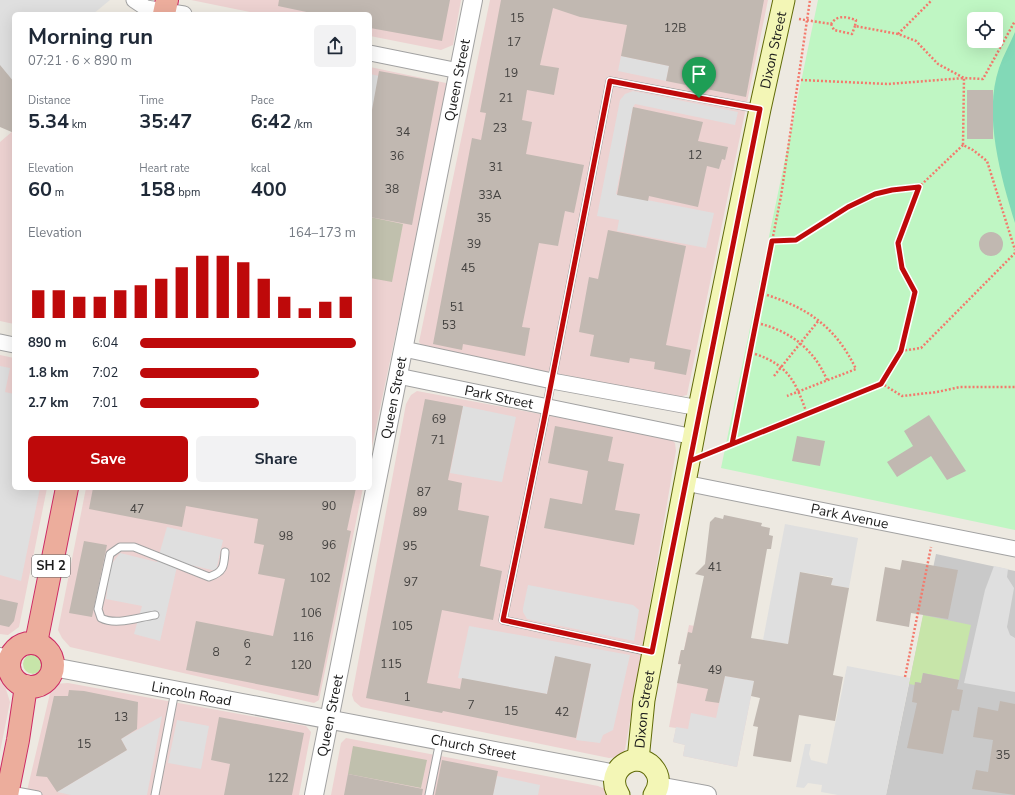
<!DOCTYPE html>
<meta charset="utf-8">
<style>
:root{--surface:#fff;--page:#f2f2f3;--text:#1f2937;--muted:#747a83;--accent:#be090a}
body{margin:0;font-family:"Nunito Sans",sans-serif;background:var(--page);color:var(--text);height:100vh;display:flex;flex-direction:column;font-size:15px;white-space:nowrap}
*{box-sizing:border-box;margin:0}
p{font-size:13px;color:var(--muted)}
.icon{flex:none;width:22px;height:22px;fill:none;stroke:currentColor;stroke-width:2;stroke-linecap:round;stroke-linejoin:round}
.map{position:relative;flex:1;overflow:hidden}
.side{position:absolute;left:12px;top:12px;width:360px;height:478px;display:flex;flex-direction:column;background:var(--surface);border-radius:6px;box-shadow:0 4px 16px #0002}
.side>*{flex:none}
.buttons{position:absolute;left:967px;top:12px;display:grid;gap:8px}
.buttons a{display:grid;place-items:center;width:36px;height:36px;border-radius:6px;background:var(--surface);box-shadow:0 4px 16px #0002;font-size:20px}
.pin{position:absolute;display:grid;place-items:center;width:34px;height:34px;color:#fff;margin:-41px -17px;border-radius:50% 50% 50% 0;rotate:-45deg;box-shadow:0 0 4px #0007}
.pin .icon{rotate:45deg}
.round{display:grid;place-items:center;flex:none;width:42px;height:42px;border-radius:6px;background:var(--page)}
.summary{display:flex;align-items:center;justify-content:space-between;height:68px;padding:0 16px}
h1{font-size:22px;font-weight:700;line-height:30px}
.figures{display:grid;grid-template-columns:repeat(3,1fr);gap:6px;height:68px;padding:4px 16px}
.figures div{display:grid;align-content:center}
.figures b{font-size:20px;font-weight:700}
.figures small{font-size:11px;font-weight:400}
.figures p{font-size:11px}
.chart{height:112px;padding:8px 16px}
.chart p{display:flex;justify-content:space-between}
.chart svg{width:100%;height:72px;margin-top:4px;stroke:var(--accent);stroke-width:6}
.button{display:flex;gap:8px;margin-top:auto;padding:8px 16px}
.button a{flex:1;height:46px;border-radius:6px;background:var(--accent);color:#fff;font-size:16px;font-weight:700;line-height:46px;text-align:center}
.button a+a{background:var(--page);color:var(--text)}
ul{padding:0 16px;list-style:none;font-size:13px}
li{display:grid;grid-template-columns:64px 48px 1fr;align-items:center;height:30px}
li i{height:10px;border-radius:5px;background:var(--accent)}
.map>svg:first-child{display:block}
</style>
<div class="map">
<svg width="1015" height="795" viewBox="0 0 1015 795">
<rect width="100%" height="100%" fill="#ede9e1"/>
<!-- commercial -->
<path fill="#edd2d1" d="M191,0H461L453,45L441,50L370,36V14H260Z
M490,0H768L687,395L679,397L424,348L419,342Z
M370,67L446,83L448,85L370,456Z
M14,130V324L0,321V142Z
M0,355L14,358V488H47L19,627L8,635L0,634Z
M417,391L669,438L675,443L676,451L625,750L617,757L609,758L361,707L354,701L352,695L406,404L411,395Z
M86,488H363L319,700L314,703L70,647L62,638L58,630Z
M689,625L731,632L751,696L737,767L683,756L685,745L673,742L676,728L669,727L681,665L678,664L681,650H684Z
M0,679L5,686L10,702L0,752Z
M68,683L306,726L311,732L299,795H26L52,685L54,684Z
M346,738L598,786L605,789L609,795H331L341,743Z"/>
<!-- religious -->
<path fill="#c9c9c9" d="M936,554L1015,571V795H886Z"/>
<!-- construction -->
<path fill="#c0c0ad" d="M370,217L403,224L392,282L370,278Z
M353,746L427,760L421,788L348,774Z"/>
<!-- grass -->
<path fill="#c7e5a9" d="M923,615L971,625L959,680L923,673L921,683L916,682L915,685L909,684Z
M23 664a10 10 0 1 1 20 0a10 10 0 1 1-20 0Z"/>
<!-- park -->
<path fill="#bff6c3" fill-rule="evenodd" d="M818,0H1015V530L721,468ZM974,19H996V41H974Z"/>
<!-- pitch -->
<path fill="#82d9b7" d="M1015,32V223C1001,177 983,116 999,68C1003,56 1010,44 1015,32Z"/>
<!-- parking -->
<path fill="#dfdfdf" d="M0,0H110L93,14H14V78L10,81L0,69Z
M621,56L669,66L666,81L618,71Z
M370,74L379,76L370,121Z
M633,91L738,112L735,125L635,104L633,107L616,194L714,213L706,248L617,231L619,220L597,216L620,100L625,94Z
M0,366L10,368L5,392L14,394V488H40L21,581L0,575Z
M463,406L516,417L502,482L450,473Z
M785,524L858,538L849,588L831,585L833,577L801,572L788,644L763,640Z
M167,527L223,540L216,571L178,562L160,641L134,634L142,606L106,599L110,566L120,553L157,562Z
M994,566L1008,569L1007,577L1014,588L1007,627L1010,635L1015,638V692L964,683L985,590Z
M528,585L633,605L639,610L634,641L527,619L523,612V608Z
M469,626L630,655L613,730L603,735L600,743L576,740L591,664L555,657L547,694L458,678Z
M847,666L910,678L886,795H838L821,792L822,785L808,783L804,788L796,787L805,744H811L809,754L811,760L827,764Z
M725,676L754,681L737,767L683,756L685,745L673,742L676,727L688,729L691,713L716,718Z
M162,716L147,795H71L57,792L127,750L121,739Z
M177,720L209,726L201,769L168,763Z
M497,776L540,785L538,795H493Z"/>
<!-- building -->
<path fill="#c1b8b1" d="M279,0H450L442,41L370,28V14H316L278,6Z
M501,0H764L746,97L666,81L669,66L621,56L627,25L580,17L553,8L540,65L559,68L554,95L527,90L522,120L532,122L526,154L584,165L574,213L565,211L558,246L539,243L522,327L530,328L525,356L463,344L462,350L433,344L472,138L481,140L486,113L480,112Z
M0,65L14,82V133L0,127Z
M379,71L439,82L412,225L370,217V121Z
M967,90H993V139H967Z
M633,107L703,122L698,141L728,147L725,160L722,159L719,169L707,166L698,207L649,196L648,201L617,195Z
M608,230L686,246L666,345L691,350L686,375L654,369L655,362L630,358L629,363L590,356L594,335L579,332L589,277L598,279Z
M979 244a12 12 0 1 1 24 0a12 12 0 1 1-24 0Z
M425,399L463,406L448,480L462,483L458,510L489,516L480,566L502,571L493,620L442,610L427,683L460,689L462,678L547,694L555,656L591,664L576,738L443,711L442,713L366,698Z
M929,415L966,471L947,480L931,456L897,477L887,462L913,446L904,431Z
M555,426L613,437L608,461L624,464L615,510L640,514L634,545L544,528L550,498L582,504L588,471L548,463Z
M797,436L825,441L820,466L792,461Z
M93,488H356L347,530L351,531L318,696L186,670L196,621L273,636L285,579L258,574L264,545L254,543L258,519L186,506L182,527L89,509Z
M724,515L762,523L761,526L770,528L769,535L773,536L771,549H767L751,638L788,644L800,572L833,578L831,585L849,588L833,675L843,677L835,721L799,715L791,762L753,756L758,727L753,726L760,698L751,696L754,681L725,676L719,703L705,701L708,689L677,683L681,664H678L681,650H684L688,632L692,633L704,576L695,574L705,564L710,522L715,517L723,519Z
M84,541L107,545L92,617L69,613Z
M902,560L958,570L948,619L911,613L909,627L876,621L885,567L900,570Z
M0,599L18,603L14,621L9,627L0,625Z
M923,673L959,680L957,689L963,690L959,711L952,710L943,754L907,748L917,703L912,702L915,682L921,683Z
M69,690L84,691L138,702L137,729L121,739L127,750L57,792L47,777L36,776L54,696H68Z
M1000,701L1015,704V795L972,789L976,770L988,772L993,740L973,737L978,707L998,711Z
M219,717L304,733L292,795H224L230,764L211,760Z
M442,760L498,771L493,795H435Z
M348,774L423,789L422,795H344Z"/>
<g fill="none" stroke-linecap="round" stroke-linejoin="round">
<defs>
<path id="service" d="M155,615C139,617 116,626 101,618L98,609L110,554L120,547H134L209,577C224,572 224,566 225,552
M650,652L503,620L544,420L610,81L759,109
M11,790L38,795
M155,795L175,691
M429,795L440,741"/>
<g id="minor">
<path d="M134,0L146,8L184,14"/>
<path d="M370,53L459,71"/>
<path d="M0,342L14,345"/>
<path d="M404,349L552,381L699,408"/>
<path id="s1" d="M398,376L694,437"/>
<path id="s2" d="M685,483L1015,549"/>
</g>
<g id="tertiary">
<path d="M0,657L9,659"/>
<path id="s3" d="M53,667L616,774"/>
<path d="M658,786L707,795"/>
<path id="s4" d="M314,795L473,0"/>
</g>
<g id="secondary">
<path id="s5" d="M638,760L644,700L699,408L760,109L784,0"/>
<path d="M619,795C601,768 643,744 657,774C660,781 658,789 654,795"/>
</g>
<path id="trunk" d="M164,14L167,0
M36,643L67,488
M9 665a22 22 0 1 1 44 0a22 22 0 1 1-44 0Z
M7,795L18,740L26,686"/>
</defs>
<!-- service casing -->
<use href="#service" stroke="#a2a2a2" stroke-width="9"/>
<!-- minor casing -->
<use href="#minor" stroke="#a2a2a2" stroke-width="17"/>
<!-- tertiary casing -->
<use href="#tertiary" stroke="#a2a2a2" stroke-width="20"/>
<!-- secondary casing -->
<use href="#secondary" stroke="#616b09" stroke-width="23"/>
<!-- trunk casing -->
<use href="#trunk" stroke="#cd2b64" stroke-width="24"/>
<!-- path -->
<path stroke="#f3796c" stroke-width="2.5" stroke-dasharray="2 2" stroke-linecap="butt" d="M799,19L831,24C838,14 846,17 856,20L855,26L898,34L916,41L938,64L964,78L983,79L1015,21
M831,24L834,30L852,34L855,26
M898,34L932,0
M801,80L888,84L964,78L963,145L973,150L987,161L1015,250
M768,241L796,240L848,207L875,194L892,190L919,187
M767,295C810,309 836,328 856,369L787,396
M761,324C792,332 815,351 827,380
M901,351L915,292L902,268L898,243L919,187L963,145
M755,354C789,365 796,383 807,414
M774,376L819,320
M881,383L902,396L937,392L960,387H1015
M732,444L781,196L810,0
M709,454L881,383L901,351L921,348L1015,253
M905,677L931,547"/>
<!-- service -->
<use href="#service" stroke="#fff" stroke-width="7"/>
<!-- minor -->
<use href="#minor" stroke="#fff" stroke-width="15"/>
<!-- tertiary -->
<use href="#tertiary" stroke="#fff" stroke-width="18"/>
<!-- secondary -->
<use href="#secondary" stroke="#f3f6b6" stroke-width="21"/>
<!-- trunk -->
<use href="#trunk" stroke="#ecad9c" stroke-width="22"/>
</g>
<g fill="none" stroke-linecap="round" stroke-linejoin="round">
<defs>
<path id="route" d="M699,98L610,81L544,420L503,620L652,652L690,461L881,384L901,351L915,292L902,268L898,243L919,187L892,190L875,194L848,207L796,240L772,241L732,444L690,461L760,109L699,98"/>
</defs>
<!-- route casing -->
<use href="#route" stroke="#fff" stroke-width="8"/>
<!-- route -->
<use href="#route" stroke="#be090a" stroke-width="5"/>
</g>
<g text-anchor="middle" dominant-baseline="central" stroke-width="4" stroke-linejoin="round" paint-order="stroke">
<!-- number labels -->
<g font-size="12" fill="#444240">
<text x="517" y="18">15</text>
<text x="675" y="28">12B</text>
<text x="514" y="42">17</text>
<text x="511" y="73">19</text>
<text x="506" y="98">21</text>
<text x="500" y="128">23</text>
<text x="403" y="132">34</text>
<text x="695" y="155">12</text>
<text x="397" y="156">36</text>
<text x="496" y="167">31</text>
<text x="392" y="189">38</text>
<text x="490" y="195">33A</text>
<text x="484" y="218">35</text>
<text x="474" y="244">39</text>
<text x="468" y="268">45</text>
<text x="457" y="307">51</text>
<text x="449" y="325">53</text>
<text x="439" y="419">69</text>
<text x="438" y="440">71</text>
<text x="424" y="492">87</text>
<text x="329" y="506">90</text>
<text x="137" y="509">47</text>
<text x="420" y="512">89</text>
<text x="286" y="536">98</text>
<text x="329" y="545">96</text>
<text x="410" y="546">95</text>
<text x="715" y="567">41</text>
<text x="320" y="578">102</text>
<text x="411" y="582">97</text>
<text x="311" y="613">106</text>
<text x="402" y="626">105</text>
<text x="303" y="637">116</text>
<text x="247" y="644">6</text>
<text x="216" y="652">8</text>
<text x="248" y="661">2</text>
<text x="391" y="664">115</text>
<text x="301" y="665">120</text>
<text x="715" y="670">49</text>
<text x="407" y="697">1</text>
<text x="471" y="705">7</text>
<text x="511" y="711">15</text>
<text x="562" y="712">42</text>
<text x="121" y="717">13</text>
<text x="84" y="744">15</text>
<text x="1003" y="755">35</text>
<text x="278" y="778">122</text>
</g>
<!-- shield labels -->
<rect fill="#fff" stroke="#5f5f5f" stroke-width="1" x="32" y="555" width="38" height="22" rx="3"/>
<g font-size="13" font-weight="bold" fill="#1b1b1b">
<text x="51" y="566">SH 2</text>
</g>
<!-- street labels -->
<g font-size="14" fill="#1b1b1b" stroke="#fff">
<text stroke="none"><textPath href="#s5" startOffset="723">Dixon Street</textPath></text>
<text stroke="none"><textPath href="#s4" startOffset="729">Queen Street</textPath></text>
<text stroke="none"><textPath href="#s4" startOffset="405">Queen Street</textPath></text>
<text stroke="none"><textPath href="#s1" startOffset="103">Park Street</textPath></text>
<text stroke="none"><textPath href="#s2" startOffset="168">Park Avenue</textPath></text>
<text stroke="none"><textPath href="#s3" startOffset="141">Lincoln Road</textPath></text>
<text stroke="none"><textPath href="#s5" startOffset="51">Dixon Street</textPath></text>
<text stroke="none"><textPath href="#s4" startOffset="81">Queen Street</textPath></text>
<text stroke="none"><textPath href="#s3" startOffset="428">Church Street</textPath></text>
</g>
</g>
</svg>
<div class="buttons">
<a><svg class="icon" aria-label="locate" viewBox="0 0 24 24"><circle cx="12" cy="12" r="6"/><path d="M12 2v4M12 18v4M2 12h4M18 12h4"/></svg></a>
</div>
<div class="pin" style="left:699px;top:98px;background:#1e9e55"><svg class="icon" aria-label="arrive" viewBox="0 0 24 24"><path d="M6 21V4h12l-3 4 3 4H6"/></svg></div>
<section class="side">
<div class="summary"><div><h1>Morning run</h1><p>07:21 · 6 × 890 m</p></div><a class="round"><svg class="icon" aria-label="share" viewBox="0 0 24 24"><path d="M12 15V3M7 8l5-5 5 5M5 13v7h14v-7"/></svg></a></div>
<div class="figures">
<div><p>Distance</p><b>5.34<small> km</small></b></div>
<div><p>Time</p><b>35:47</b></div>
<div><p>Pace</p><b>6:42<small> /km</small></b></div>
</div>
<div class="figures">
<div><p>Elevation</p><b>60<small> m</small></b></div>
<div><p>Heart rate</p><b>158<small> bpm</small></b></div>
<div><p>kcal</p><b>400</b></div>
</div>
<div class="chart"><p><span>Elevation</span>164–173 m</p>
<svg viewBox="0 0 160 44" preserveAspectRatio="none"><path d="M5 44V27M15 44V27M25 44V31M35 44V31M45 44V27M55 44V24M65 44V20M75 44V13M85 44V6M95 44V6M105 44V10M115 44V20M125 44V31M135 44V38M145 44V34M155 44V31"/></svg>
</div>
<ul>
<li><b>890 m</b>6:04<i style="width:100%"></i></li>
<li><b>1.8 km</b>7:02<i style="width:55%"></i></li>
<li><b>2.7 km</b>7:01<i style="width:55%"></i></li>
</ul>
<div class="button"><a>Save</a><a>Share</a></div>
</section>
</div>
